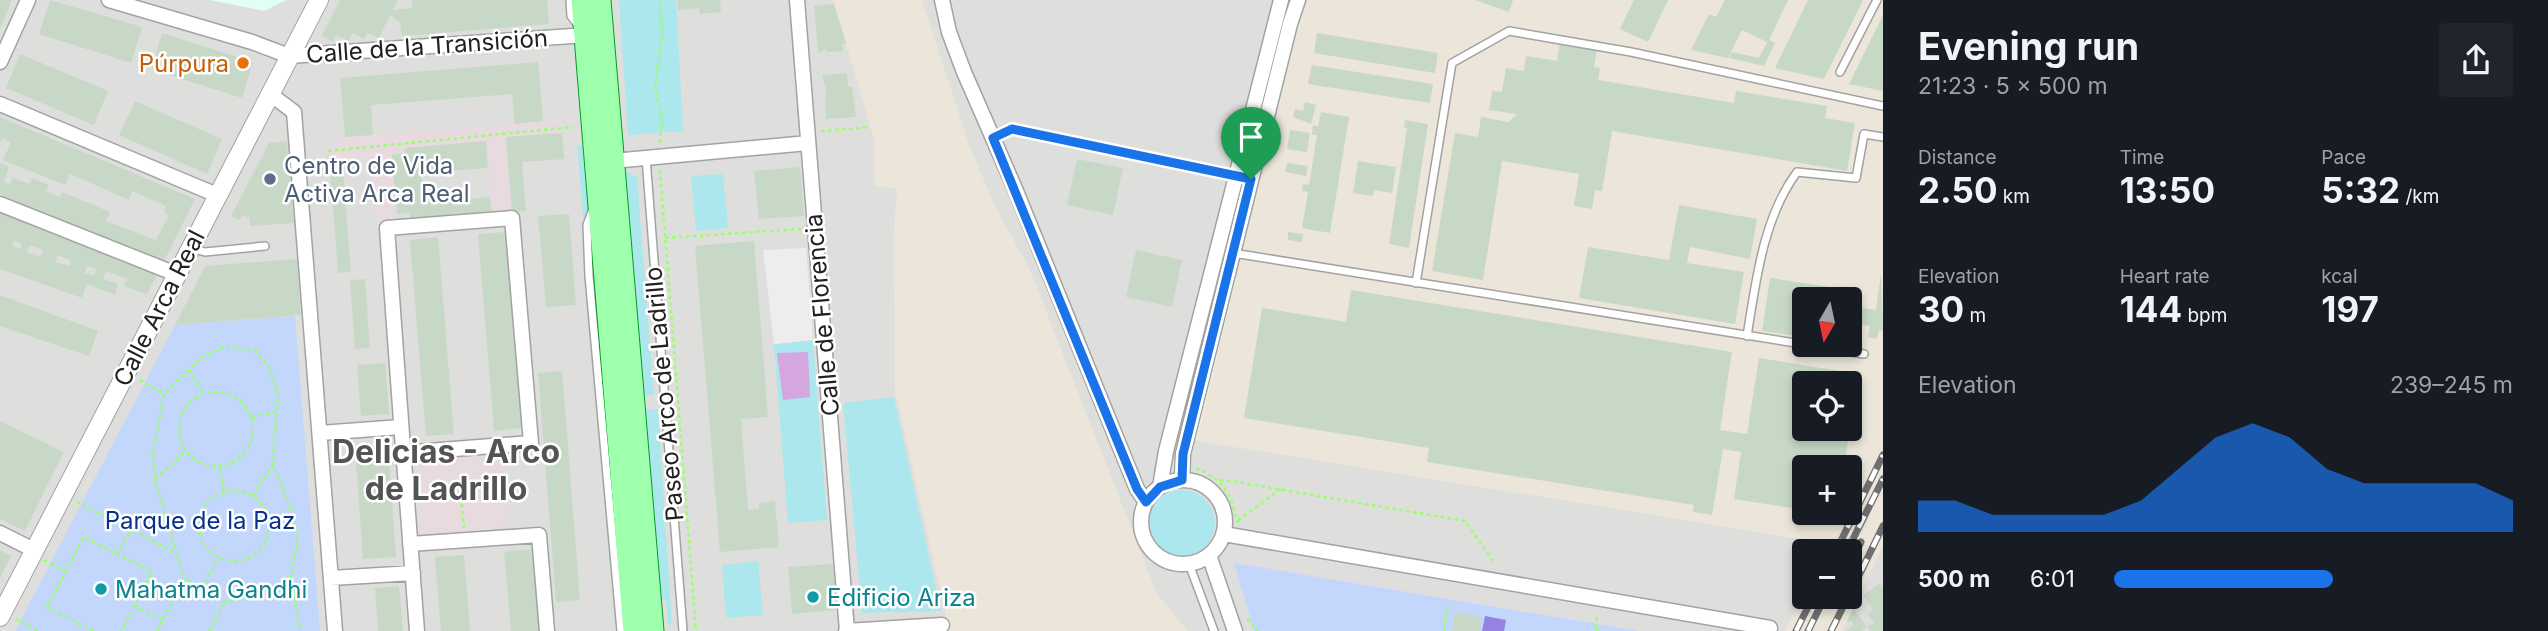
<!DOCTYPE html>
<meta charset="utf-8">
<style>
:root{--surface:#171b24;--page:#20242c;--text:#f1f3f6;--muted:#9ea1a6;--accent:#1a73e8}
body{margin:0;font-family:Inter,sans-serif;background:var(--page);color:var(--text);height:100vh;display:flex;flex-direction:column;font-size:26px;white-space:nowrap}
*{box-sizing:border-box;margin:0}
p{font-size:23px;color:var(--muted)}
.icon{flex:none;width:38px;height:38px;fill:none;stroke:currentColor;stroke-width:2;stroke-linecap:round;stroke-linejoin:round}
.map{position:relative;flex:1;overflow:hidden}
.side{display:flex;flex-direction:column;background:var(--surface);width:665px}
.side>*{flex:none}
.needle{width:46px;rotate:189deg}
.buttons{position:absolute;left:1792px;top:287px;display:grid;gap:14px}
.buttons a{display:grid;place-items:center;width:70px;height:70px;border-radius:7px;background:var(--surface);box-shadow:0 4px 10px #0003;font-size:35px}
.pin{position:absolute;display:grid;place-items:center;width:60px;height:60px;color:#fff;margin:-72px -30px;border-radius:50% 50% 50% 0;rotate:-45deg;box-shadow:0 0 7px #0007}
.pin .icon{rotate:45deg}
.round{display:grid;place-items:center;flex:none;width:74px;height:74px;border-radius:7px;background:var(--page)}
.head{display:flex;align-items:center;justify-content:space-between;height:119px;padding:0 35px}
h1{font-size:38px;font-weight:700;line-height:52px}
.metrics{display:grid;grid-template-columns:repeat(3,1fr);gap:10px;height:119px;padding:7px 35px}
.metrics div{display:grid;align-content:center}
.metrics b{font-size:35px;font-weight:700}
.metrics small{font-size:19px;font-weight:400}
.metrics p{font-size:19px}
.chart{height:196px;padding:14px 35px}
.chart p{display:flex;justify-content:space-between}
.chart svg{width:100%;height:126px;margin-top:7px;fill:var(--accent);opacity:.7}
ul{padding:0 35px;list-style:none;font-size:23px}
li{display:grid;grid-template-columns:112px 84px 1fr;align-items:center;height:52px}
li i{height:18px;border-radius:9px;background:var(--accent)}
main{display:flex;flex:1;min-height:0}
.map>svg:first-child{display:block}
</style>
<main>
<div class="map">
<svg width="1883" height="631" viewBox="0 0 1883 631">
<rect width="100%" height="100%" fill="#e7f1e9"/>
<!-- residential -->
<path fill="#dedfdd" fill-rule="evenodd" d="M0,0H1304L1195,440L1846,546L1883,474V631H0ZM1804,551H1850V597H1804Z"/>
<!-- industrial -->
<path fill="#ebe6d9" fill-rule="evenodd" d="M833,0H922L969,145L994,204L1030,270L1157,594L1188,631H948L946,616L895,390L894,234L897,189L875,186L874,138Z
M1305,0H1883V547L1842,631H1785L1804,592V597H1850V551H1824L1828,543L1197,441L1242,251ZM1804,299H1850V345H1804ZM1804,383H1850V429H1804ZM1804,467H1850V513H1804Z"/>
<!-- education -->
<path fill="#e2fff3" d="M210,0H286L264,11Z"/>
<!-- grass -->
<path fill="#abe7ed" d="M619,0H676L683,131L628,135Z
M577,145H582C594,179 593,189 584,224Z
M625,167L627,172L637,177L654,395H639L621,169Z
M723,174L728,228L696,231L691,176Z
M813,340L827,520L788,523L774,344Z
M894,397L941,611L862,613L843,403Z
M658,409L672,624L668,625L666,599H660L641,410Z
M1149 523a33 33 0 1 1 66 0a33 33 0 1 1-66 0Z
M758,561L763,615L726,618L722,565Z"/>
<!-- park -->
<path fill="#c3d6fc" d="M295,316L320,631H15L175,325Z
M1234,563L1640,631H1254Z"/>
<!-- pitch -->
<path fill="#9582e3" d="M1485,616L1506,620L1504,631H1482Z"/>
<!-- parking -->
<path fill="#ededed" d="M806,248L813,340L774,344L763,250Z"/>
<!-- plaza -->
<path fill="#e7dbe0" d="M561,120L562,133L506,137L512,212L492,211L486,141L392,149L397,219L375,220L370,160L329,163L327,139Z
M504,454L509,527L422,534L416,461Z"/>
<!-- water -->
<path fill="#d5a6e0" d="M808,352L810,397L783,400L777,353Z"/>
<!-- building -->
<path fill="#c7d8c7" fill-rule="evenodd" d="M0,0H12L0,29Z
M50,0L142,27L131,63L39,34Z
M340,0H398L393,10L412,8V0H547L549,24L402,36L400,22L390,15L379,38L367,33L364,39L352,33L349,41L337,35L333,42L322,36Z
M677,0H720L721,12L700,14L699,8L678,10Z
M1475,0H1513L1509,12Z
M1634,0H1668L1648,42L1620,29Z
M1725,0H1788L1769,40L1775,43L1764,66L1729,58L1732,52L1759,58L1767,42L1742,30L1728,58L1691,50L1709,14L1716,17Z
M1808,0H1863L1824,79L1775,68Z
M834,4L846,43L842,44L843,51L826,52V49L818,53L814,6Z
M1883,15V91L1849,84Z
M162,33L253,62L242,98L151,69Z
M1317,33L1438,53L1435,73L1314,53Z
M1560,42L1597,49L1594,67L1600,68L1598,80L1734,103L1736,91L1827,106L1825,118L1855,123L1847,171L1612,131L1602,191L1595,190L1592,209L1574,206L1579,174L1502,161L1483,280L1432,271L1455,133L1478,137L1481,117L1509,122L1517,114L1489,110L1492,91L1502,92L1506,68L1524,71L1526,56L1557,61Z
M20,54L108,91L94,125L6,88Z
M538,62L543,121L515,124L512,94L371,105L373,135L345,137L340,78Z
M1312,65L1433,84L1430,103L1308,84Z
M847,73L848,87H852L856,117L826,119L825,93H827L822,75Z
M135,101L222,139L207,174L119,135Z
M1305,102L1316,105L1311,124L1293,117L1295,109L1303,111Z
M1321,112L1349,117L1330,233L1302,228L1308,192L1302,191L1303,184L1309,185L1317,135H1312L1313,125L1318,127Z
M0,117L195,199L164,261L0,194V163L9,167L4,182L10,184L13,178L29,184L32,178L49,185L46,191L60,197L62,192L110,212L106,221L156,240L169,215L164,211L166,206L132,191L129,200L70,174L65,185L3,160L11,142L2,138L0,144Z
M1405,120L1428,124L1409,248L1389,244L1407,128H1404Z
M1290,130L1310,133L1307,152L1287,149Z
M562,133L564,159L522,162L526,211L512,212L506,137Z
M287,141L294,223L250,226L249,217L242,216L240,220L231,216L269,143Z
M486,141L488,168L421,173L423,203L490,197L492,211L410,218V213L397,214L392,155L405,153V148Z
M1077,159L1123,168L1113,215L1067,205Z
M1358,161L1396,167L1392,193L1374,190L1373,196L1353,193Z
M1287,163L1308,166L1306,176L1285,172Z
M800,167L804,216L759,219L754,171Z
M343,170L351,272L338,273L330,171Z
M1679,205L1757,219L1750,259L1690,247L1687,263L1744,272L1735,324L1579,298L1588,247L1669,260Z
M0,213L42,230L157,275L147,294L124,286L127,279L106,271L103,279L118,284L115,295L87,284L82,298L0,269ZM14,241L22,244L20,249L12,246ZM30,245L43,250L40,257L27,252ZM58,255L71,261L69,266L55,262ZM87,266L96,269L94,275L85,273Z
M569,214L576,305L546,307L538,216Z
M506,232L522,428L494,431L478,234Z
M1288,232L1303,234L1302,242L1288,240Z
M438,237L454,434L426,436L410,240Z
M754,241L768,417L741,419L748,510L759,509V503L775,501L779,547L720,552L695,246Z
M1136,250L1182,260L1172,307L1126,297Z
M297,259L301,315L175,325L205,266Z
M1881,274L1883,331L1879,330L1877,339L1868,337L1870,326L1850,323V299H1804V337L1762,331L1770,278L1858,291L1855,307L1876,310Z
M365,279L370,348L355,349L350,280Z
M1351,290L1732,352L1720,430L1747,434L1759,358L1859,374L1851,421L1850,383H1804V429H1850L1844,467H1804V510L1734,499L1741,452L1723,449L1712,515L1693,512L1694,505L1427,462L1429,448L1244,418L1262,308L1346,322Z
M0,295L98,331L89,356L0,326Z
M385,363L389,414L361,416L357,365Z
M562,371L580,600L556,602L538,373Z
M0,421L64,452L25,531L0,519Z
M388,446L396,557L363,559L355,448Z
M532,549L539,631H511L504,552Z
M0,550L11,556L0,578Z
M464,555L470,631H441L435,557Z
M833,564L837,610L792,614L788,567Z
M1880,583L1883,587V631H1870L1867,627L1874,623L1867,614L1873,610L1863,595Z
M399,586L403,631H378L375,588Z
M1856,603L1858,609L1855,611L1867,627L1862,631H1846L1854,625L1850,620L1849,623L1847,621Z
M1455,612L1482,617L1480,631H1452Z"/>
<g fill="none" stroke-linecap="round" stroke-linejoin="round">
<defs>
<path id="service" d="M570,0L571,16L578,25
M1840,72L1877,0
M646,158L683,631
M593,209L587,225L589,276L621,631
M191,248L205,252L265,246
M1233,253L1864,354
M1416,283L1452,63L1509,31L1631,52L1883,106
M1747,336C1756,281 1763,218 1797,172L1856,178L1864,134L1883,137
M1189,564L1214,631"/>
<path id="minor" d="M109,0L252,42L289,56L586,35L589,29
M797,0L847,631
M942,0L949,32L964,72L1016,191L1137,489L1146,502
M0,62L28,0
M268,97L278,100L294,112L335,631
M0,104L217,195
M609,165L613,161L808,143
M0,204L176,274
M320,433L401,427
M403,453L531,443L512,218L387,228C397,362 406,497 417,631
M1182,480L1183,454L1290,24L1298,0
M1141 522a42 42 0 1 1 84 0a42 42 0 1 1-84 0Z
M1160,487L1166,451L1281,0
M0,533L34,550
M1224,534L1770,628
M410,544L539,535L547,631
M1209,555L1235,631
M331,578L413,573
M846,631L942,625"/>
<path id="tertiary" d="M0,617L319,0"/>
<path id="primary" d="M583,0L635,631
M599,0L652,631"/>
</defs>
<!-- service casing -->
<use href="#service" stroke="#a2a2a2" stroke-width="10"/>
<!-- minor casing -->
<use href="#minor" stroke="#a2a2a2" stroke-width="17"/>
<!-- tertiary casing -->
<use href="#tertiary" stroke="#a2a2a2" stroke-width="20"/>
<!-- primary casing -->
<use href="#primary" stroke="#009d27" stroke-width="25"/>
<!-- path -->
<path stroke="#99ff6a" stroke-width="2.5" stroke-dasharray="3.5 3.5" stroke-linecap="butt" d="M821,131L870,127
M1005,132L1012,129L1224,173
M660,143L662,117L655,88L662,34L660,0
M328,151L573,127
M660,170L696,631
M665,238L801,229
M189,370L204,394
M140,380L164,394
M179 429a37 37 0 1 1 74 0a37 37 0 1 1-74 0Z
M252,417L276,412
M220,466L224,492
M1196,468C1224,480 1231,493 1237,521L1240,522
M155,479L186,451
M1220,481L1225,480L1465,521L1495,564
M199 526a35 35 0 1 1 70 0a35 35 0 1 1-70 0Z
M252,496L273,465
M421,498L461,495L464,528
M77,502L176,553
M1238,520L1281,489
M117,554L130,530
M44,560L66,572
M291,576L300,631
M202,589L218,558
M134,606L163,620
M1597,617L1595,630L1600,631
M16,619L38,631
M1247,619L1258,631
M93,631L47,607L84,537L152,572L121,631
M157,631L184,578L155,479L153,453L164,394L201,357L226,346L256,351L268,366L278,393L273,465L294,517L297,544L291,576L257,596L224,602L184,578
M209,631L224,603
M1444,631L1447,607"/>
<!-- service -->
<use href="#service" stroke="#fff" stroke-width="7"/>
<!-- minor -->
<use href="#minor" stroke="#fff" stroke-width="14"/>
<!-- tertiary -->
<use href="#tertiary" stroke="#fff" stroke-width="18"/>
<!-- primary -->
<use href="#primary" stroke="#9effad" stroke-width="23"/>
<defs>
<path id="rail" d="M1836,551L1883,455
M1847,551L1883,479
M1850,566L1861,542
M1850,594L1883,526
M1796,631L1813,597
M1808,631L1825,597
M1831,631L1848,597"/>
</defs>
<!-- rail casing -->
<use href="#rail" stroke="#6f6f6f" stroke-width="7"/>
<!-- rail -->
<use href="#rail" stroke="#fff" stroke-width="4.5" stroke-dasharray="13" stroke-linecap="butt"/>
</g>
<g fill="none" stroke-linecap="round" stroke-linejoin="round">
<defs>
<path id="route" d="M1012,129L1251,179L1183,454L1182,480L1160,487L1146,502L1137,489L993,138Z"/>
</defs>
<!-- route casing -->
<use href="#route" stroke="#fff" stroke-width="14"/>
<!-- route -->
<use href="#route" stroke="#1a73e8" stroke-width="9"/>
</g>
<!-- markers -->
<circle fill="#e8710a" stroke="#fff" stroke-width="2.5" cx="243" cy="63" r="7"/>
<circle fill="#5c6f8a" stroke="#fff" stroke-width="2.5" cx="270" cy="179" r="7"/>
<g fill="#0f9aa8" stroke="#fff" stroke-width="2.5">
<circle cx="101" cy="589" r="7"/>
<circle cx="813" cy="597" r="7"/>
</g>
<g text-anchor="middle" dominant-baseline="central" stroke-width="5" stroke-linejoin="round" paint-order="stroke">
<!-- street labels -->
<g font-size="24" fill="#212121" stroke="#fff">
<text transform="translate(427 46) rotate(-4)">Calle de la Transición</text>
<text transform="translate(159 308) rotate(-63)">Calle Arca Real</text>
<text transform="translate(822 315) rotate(-95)">Calle de Florencia</text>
<text transform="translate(664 394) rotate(-95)">Paseo Arco de Ladrillo</text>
</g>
<!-- food labels -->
<g font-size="24" fill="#c56008" stroke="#fff" text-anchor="end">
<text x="229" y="63">Púrpura</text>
</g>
<!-- service labels -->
<g font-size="24" fill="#4e5e75" stroke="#fff" text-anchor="start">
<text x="284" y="165">Centro de Vida<tspan x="284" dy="28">Activa Arca Real</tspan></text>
</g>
<!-- park labels -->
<g font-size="24" fill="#083285" stroke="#fff">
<text x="200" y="520">Parque de la Paz</text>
</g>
<!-- culture labels -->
<g font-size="24" fill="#0d838f" stroke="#fff" text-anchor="start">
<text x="115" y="589">Mahatma Gandhi</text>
<text x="827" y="597">Edificio Ariza</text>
</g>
<!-- district labels -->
<g font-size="32" font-weight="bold" fill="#545454" stroke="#fff">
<text x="446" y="451">Delicias - Arco<tspan x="446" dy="37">de Ladrillo</tspan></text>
</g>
</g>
</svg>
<div class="buttons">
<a><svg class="needle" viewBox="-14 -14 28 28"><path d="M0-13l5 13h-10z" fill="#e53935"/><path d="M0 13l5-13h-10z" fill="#9ea1a6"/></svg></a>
<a><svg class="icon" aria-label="locate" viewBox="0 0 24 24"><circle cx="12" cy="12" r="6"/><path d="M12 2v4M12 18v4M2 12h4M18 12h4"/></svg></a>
<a>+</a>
<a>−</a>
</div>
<div class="pin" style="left:1251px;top:179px;background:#1e9e55"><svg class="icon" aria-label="arrive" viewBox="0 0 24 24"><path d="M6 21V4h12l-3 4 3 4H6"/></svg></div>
</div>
<section class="side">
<div class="head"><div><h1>Evening run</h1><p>21:23 · 5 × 500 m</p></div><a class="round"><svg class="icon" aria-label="share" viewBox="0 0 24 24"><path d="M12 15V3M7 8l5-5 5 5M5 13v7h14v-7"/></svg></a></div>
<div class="metrics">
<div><p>Distance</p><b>2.50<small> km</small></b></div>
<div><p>Time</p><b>13:50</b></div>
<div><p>Pace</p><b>5:32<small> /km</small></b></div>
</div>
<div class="metrics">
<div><p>Elevation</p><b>30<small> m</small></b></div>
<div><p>Heart rate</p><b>144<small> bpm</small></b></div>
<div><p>kcal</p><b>197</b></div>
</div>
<div class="chart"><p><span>Elevation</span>239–245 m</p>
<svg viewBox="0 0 160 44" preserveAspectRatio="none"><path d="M0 44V33L10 33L20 38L30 38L40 38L50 38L60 33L70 22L80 11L90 6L100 11L110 22L120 27L130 27L140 27L150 27L160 33V44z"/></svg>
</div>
<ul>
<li><b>500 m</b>6:01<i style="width:55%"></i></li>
</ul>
</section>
</main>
